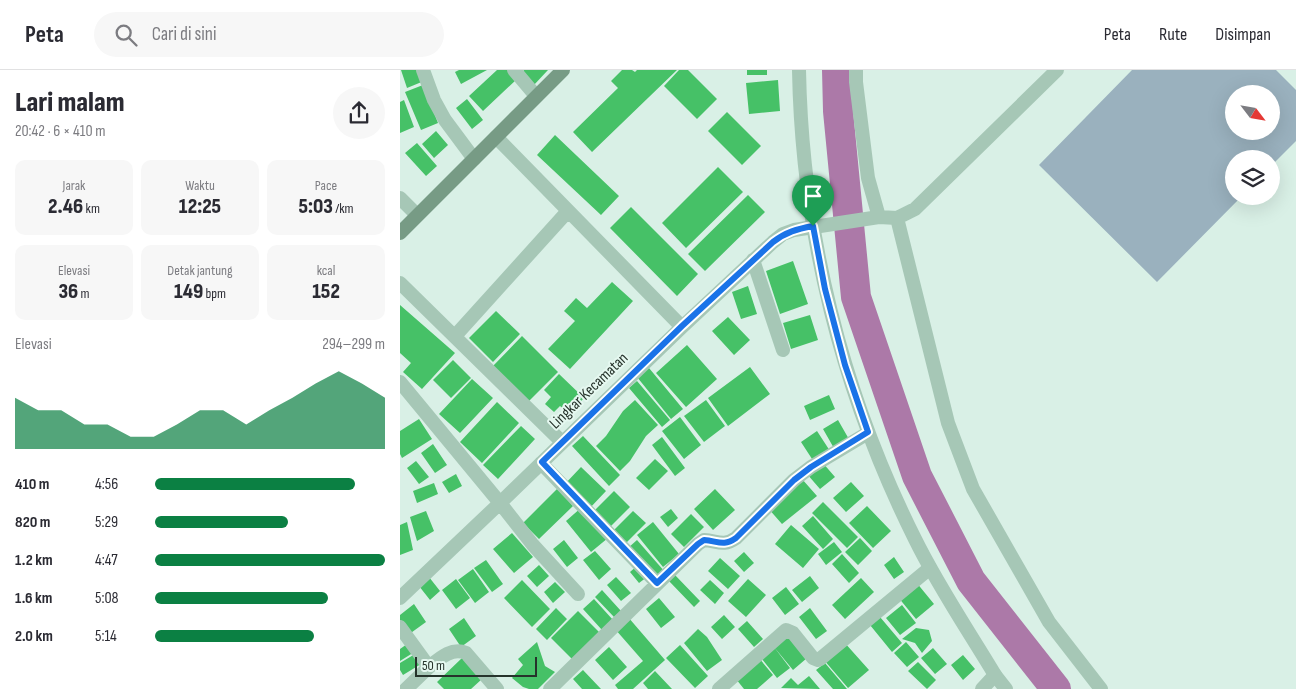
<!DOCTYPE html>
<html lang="id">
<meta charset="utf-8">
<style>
:root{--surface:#fff;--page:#f7f7f7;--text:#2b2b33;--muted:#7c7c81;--line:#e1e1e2;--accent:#0b8043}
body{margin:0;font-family:"Sofia Sans Condensed",sans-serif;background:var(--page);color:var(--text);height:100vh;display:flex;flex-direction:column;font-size:19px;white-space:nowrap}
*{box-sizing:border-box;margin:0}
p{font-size:16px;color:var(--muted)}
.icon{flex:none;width:28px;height:28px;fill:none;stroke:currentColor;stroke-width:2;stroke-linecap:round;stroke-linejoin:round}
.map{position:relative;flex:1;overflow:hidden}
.side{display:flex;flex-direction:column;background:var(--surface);width:400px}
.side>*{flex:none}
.needle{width:32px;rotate:121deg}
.tools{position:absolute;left:825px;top:15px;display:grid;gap:10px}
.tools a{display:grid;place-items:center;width:55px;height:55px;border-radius:50%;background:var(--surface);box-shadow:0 5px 20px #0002;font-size:25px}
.scale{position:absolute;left:15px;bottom:12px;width:122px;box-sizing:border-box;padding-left:5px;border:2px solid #26332b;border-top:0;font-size:14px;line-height:18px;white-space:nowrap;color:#26332b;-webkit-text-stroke:4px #e5f8f0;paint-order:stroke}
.pin{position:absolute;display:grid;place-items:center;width:42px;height:42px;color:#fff;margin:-51px -21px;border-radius:50% 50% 50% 0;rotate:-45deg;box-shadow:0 0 5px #0007}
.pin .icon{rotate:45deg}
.round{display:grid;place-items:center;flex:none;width:52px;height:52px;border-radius:26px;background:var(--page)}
.head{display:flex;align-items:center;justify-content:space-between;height:85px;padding:0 15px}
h1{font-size:28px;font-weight:800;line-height:38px}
.metrics{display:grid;grid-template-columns:repeat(3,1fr);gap:8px;height:85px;padding:5px 15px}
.metrics div{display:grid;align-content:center;border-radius:10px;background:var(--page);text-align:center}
.metrics b{font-size:21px;font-weight:800}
.metrics small{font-size:14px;font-weight:400}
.metrics p{font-size:14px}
.chart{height:140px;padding:10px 15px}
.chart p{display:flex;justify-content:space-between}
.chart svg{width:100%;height:90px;margin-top:5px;fill:var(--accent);opacity:.7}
ul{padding:0 15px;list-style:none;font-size:16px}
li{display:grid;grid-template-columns:80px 60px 1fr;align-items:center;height:38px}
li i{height:12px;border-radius:6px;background:var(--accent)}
header{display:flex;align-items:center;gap:30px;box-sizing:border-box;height:70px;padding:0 25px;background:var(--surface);border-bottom:1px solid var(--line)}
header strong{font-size:24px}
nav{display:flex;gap:28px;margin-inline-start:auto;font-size:18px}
.search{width:350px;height:45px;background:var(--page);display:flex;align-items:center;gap:12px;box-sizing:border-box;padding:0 18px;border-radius:28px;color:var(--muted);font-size:19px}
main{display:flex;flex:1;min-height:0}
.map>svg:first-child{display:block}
</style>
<header>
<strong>Peta</strong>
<div class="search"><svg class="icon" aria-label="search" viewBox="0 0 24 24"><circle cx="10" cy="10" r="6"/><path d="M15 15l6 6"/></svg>Cari di sini</div>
<nav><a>Peta</a><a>Rute</a><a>Disimpan</a></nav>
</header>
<main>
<section class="side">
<div class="head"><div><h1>Lari malam</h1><p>20:42 · 6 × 410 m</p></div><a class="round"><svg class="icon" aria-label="share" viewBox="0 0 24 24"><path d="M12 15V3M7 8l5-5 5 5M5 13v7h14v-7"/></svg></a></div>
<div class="metrics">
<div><p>Jarak</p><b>2.46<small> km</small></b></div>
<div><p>Waktu</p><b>12:25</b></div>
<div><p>Pace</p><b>5:03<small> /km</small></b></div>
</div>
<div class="metrics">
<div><p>Elevasi</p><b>36<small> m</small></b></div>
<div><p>Detak jantung</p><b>149<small> bpm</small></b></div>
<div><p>kcal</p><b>152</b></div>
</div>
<div class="chart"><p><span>Elevasi</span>294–299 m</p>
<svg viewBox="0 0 160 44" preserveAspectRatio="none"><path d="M0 44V19L10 25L20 25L30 32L40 32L50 38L60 38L70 32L80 25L90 25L100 32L110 25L120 19L130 12L140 6L150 12L160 19V44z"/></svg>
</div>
<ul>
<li><b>410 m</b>4:56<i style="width:87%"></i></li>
<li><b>820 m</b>5:29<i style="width:58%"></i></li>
<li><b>1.2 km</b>4:47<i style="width:100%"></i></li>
<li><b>1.6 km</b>5:08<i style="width:75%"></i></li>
<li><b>2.0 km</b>5:14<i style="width:69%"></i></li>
</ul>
</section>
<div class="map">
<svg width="896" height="619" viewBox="0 0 896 619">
<rect width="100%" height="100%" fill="#d9f0e6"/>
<!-- green -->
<path fill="#9ab1be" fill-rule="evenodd" d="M732,0H876L896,20V71L871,96V89H834V126H842L757,212L639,95ZM834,24H871V61H834Z"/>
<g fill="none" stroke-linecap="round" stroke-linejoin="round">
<!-- river -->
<path stroke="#ac79a8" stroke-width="30" d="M437,0L438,41L456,227L517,406L571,511L656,619"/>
</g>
<!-- building -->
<path fill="#46c167" d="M1,0H20L24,11L7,18Z
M59,0H87L61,14L55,2Z
M97,0H109L117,9L83,41L69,26Z
M124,0H148L133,16L121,4Z
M222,0H232L235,2L237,0H277L192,82L173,62L218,18L211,11Z
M279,0H288L317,29L297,49L264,16Z
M347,0H367V5H347Z
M378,10L380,41L349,44L346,13Z
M23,15L38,53L21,60L5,22Z
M67,29L83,50L72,59L56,38Z
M4,30L14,57L0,63V32Z
M327,42L361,76L342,95L308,61Z
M36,61L48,75L34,88L22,74Z
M155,65L219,126L201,145L137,85Z
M17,73L37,96L26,106L5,83Z
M318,97L343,122L286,178L262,153Z
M348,125L365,142L305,201L288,184Z
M231,137L298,204L277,226L210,158Z
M393,191L408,234L380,244L366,201Z
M212,212L233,231L170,299L148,279L175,251L164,241L176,228L187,238Z
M348,216L357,244L341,249L332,222Z
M0,235L55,283L22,319L3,302L11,293L0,283Z
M96,241L120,264L93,292L69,268Z
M410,245L418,270L391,279L383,253Z
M328,247L350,270L334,285L312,261Z
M122,266L158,302L129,331L93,296Z
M287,275L317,309L286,337L256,303Z
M53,290L71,308L51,328L33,310Z
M350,297L370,324L328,356L308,328Z
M249,298L283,339L271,349L237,307Z
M159,304L184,328L169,344L160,336L154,342L145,334L151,327L144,320Z
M72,309L93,328L60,363L39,344Z
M237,311L270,350L262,357L229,318Z
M429,325L435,339L410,350L404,336Z
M235,330L258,355L246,366L230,391L220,401L196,376L206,366L223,341Z
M306,330L325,356L304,372L284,346Z
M97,332L119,353L82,393L60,372Z
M280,347L301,375L284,389L262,361Z
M19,349L32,369L2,388L0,384V361Z
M438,350L450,371L435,380L423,359Z
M121,356L135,369L98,409L83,395Z
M417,361L430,381L414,392L401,372Z
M183,366L220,405L209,416L172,376Z
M262,367L285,398L275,406L252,375Z
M33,374L47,395L35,403L21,383Z
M255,389L268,401L249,420L236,408Z
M16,391L29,407L19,414L7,398Z
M422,392L435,407L420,419L407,404Z
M181,397L206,421L189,439L164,415Z
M56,404L62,416L49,423L42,412Z
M402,409L417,426L382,454L367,437Z
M451,412L464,426L446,442L433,428Z
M34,413L38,424L17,433L13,421Z
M157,419L173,436L139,469L123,453Z
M315,419L335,440L313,460L294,439Z
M214,421L230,437L210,457L194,441Z
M423,432L458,467L447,478L412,443Z
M467,436L491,461L473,478L449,453Z
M182,437L208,468L191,482L166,451Z
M271,439L278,448L268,457L260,447Z
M26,441L34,461L17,471L10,447Z
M233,441L246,453L223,476L211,463Z
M291,444L304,457L284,477L271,464Z
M413,446L433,469L423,479L402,456Z
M7,452L13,480L0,485V455Z
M253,452L279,484L263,497L237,465Z
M391,455L419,479L403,498L375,474Z
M112,463L133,487L114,503L93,479Z
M460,468L472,481L458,495L445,482Z
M164,470L178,488L167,497L153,479Z
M237,470L265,502L256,509L228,478Z
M434,472L442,482L426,495L418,484Z
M195,481L211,499L199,510L183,490Z
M344,482L354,493L344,502L334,491Z
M442,484L459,503L449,513L432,494Z
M494,487L504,502L494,509L484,495Z
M320,488L340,506L328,519L308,501Z
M86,490L103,514L92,522L74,498Z
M139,495L149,506L137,517L127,506Z
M238,495L247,507L239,513L230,502Z
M73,499L89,522L75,533L58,510Z
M274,504L300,531L294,537L268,510Z
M410,506L419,518L402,532L392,520Z
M29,507L40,521L30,530L19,516Z
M216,507L231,523L221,531L207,515Z
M461,508L474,522L445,549L432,535Z
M56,509L70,528L56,539L42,520Z
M348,509L366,525L346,547L328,531Z
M122,510L150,539L132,557L104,528Z
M310,510L324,523L315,534L300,520Z
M155,512L165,522L153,533L144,522Z
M516,512L534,534L516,549L498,527Z
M386,517L399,534L385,545L372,528Z
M202,520L221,541L214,547L195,527Z
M259,528L275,547L261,558L246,539Z
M194,529L213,550L202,560L183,539Z
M14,534L26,552L8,565L0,553V545Z
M502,535L516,553L500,565L486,548Z
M156,538L167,549L147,570L136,559Z
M410,538L427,561L416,569L399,547Z
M178,541L200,563L173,590L151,568Z
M324,545L335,557L322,569L311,557Z
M228,547L265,590L233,619H218L215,615L243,591L215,559Z
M480,547L502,573L492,582L470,555Z
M64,548L76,566L61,577L49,559Z
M347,551L363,569L354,577L338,559Z
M516,558L529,560L532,571L522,583L515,573L502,569Z
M298,559L307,567L322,590L307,601L284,573Z
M387,564L407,588L393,600L374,577L390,598L377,608L358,584Z
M10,572L16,581L0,591V579Z
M137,572L145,596L155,602L138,619H129L123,617L112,608L123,595L118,589Z
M444,572L469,600L448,618L424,590Z
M506,572L519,587L507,597L494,583Z
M280,575L308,606L295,618L266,588Z
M209,577L227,597L213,610L195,590Z
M533,578L547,594L535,604L521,588Z
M15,584L21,594L3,605L0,600V593Z
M563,585L575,599L563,610L551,595Z
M62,588L82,609L71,619H44L37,612Z
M359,588L373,605L357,619H344L336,609Z
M518,592L536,610L527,619L508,601Z
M425,593L447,619H433L416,600Z
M183,600L201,619H182L173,609Z
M255,601L272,619H248L243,613Z
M409,606L420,619L381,618L391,608L398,615Z"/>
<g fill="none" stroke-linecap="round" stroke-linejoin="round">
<!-- minor -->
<path stroke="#a6c7b6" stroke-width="14" d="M23,0L34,30L45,50L74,89
M114,0L136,26
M456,0V12L468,108L479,147
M96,67L282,257
M0,128L17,145
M497,148L548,353L573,419L649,552L701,619
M353,190L383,280
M0,213L162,372
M55,266L168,141
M0,312L100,433L133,475L178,524
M141,393L257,513
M0,528L100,433L282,257L373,172L383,164L394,160L479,147L497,148L515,139L657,0
M0,557L29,597L6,619
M29,597C40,588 52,577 66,583L97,619
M150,619L298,474L304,470C318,471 323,477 336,468L394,410L411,397L468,363
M319,619L386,560L393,563L413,588L418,590L420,589L530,498
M582,619L595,605"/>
<!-- tertiary -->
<path stroke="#a6c7b6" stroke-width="14" d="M399,0C402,163 442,323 515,469C538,516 568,560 595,605L606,619"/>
<!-- secondary -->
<path stroke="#779b85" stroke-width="14" d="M0,163L163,0"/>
</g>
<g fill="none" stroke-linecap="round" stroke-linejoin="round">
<defs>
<path id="route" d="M413,156L425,219L445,295L468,362L411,397L394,410L336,468C323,477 318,471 304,470L298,474L257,513L142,392L282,256L373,172C386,162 397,159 413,156Z"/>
</defs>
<!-- route casing -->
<use href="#route" stroke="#fff" stroke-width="10"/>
<!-- route -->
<use href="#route" stroke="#1a73e8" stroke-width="6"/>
</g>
<g text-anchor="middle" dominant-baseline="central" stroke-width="4" stroke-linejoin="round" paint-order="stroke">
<!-- street labels -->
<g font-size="16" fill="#26332b" stroke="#e5f8f0">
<text transform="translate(189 321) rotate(-44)">Lingkar Kecamatan</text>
</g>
</g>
</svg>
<div class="tools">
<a><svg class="needle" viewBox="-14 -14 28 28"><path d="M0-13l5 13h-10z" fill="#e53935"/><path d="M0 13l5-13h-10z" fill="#7c7c81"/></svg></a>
<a><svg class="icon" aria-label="layers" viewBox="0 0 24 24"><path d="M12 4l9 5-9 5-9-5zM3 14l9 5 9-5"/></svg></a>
</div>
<div class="scale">50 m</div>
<div class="pin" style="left:413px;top:156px;background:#1e9e55"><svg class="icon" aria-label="arrive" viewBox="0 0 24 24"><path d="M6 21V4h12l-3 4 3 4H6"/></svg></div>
</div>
</main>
